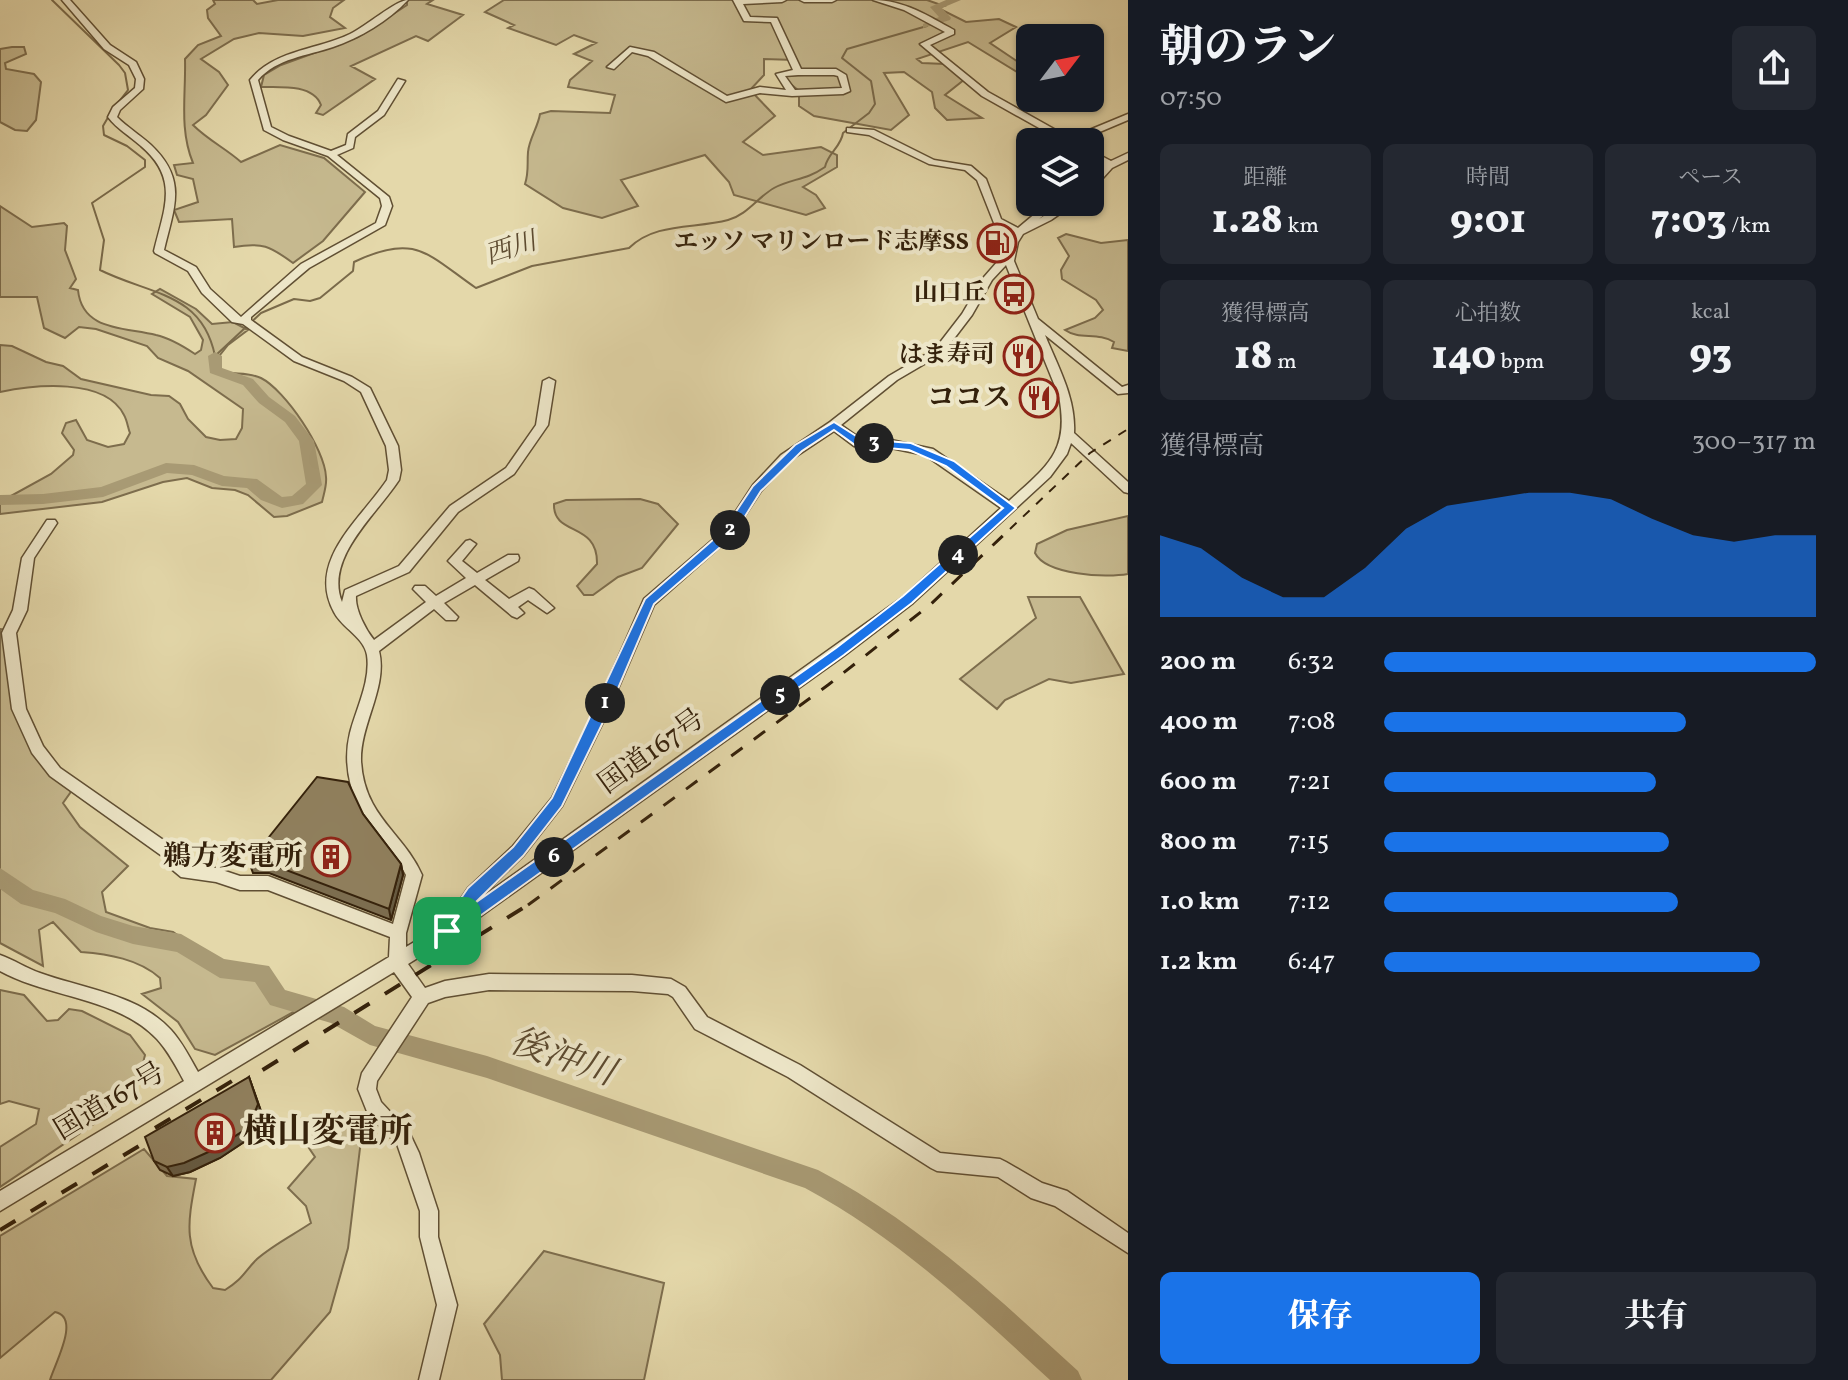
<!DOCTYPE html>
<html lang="ja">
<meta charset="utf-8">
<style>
:root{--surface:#171b24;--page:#242831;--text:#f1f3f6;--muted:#9ea1a6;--accent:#1a73e8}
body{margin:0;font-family:Vollkorn,"Noto Serif JP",serif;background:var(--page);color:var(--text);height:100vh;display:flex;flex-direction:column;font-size:30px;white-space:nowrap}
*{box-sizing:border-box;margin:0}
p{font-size:26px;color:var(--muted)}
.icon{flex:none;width:44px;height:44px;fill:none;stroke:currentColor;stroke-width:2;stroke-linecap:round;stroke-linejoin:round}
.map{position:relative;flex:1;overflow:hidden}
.drawer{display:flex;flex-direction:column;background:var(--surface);width:720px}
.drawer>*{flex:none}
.needle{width:52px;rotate:58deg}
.controls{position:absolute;left:1016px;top:24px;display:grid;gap:16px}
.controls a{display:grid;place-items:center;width:88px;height:88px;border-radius:12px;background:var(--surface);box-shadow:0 2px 6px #0004;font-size:40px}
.pin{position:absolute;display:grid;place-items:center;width:68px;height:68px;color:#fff;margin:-34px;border-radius:16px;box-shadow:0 4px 12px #0006}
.km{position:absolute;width:40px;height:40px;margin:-20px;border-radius:50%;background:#222;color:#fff;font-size:22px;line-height:40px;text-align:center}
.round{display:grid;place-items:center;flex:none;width:84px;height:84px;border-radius:12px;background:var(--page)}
.headline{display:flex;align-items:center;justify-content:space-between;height:136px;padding:0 32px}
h1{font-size:44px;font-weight:800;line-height:60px}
.metrics{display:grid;grid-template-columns:repeat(3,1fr);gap:12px;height:136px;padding:8px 32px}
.metrics div{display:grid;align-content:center;border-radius:12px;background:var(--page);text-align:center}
.metrics b{font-size:40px;font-weight:800}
.metrics small{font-size:22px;font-weight:400}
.metrics p{font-size:22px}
.chart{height:224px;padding:16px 32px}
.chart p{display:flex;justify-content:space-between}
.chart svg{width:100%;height:144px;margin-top:8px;fill:var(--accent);opacity:.7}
.action{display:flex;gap:16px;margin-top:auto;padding:16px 32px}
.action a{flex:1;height:92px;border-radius:12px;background:var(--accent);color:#fff;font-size:32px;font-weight:800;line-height:92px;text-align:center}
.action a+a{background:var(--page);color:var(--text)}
ul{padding:0 32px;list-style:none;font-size:26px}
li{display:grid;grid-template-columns:128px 96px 1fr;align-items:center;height:60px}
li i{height:20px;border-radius:10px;background:var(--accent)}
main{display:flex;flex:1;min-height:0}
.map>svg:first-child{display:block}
</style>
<main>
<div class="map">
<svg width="1128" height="1380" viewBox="0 0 1128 1380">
<rect width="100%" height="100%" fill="#e4d8aa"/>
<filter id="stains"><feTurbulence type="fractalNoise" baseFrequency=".0025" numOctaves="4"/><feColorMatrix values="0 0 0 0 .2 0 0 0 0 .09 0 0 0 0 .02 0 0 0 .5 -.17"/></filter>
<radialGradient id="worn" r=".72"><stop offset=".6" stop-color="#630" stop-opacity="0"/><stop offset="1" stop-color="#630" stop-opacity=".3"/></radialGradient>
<!-- green -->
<path fill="#c6b98f" stroke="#7d6d4d" stroke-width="2" d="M213,0H253L257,4L278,0H344L333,8L330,17L345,28L303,36L259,33L234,39L201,59L219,72L228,85L206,115L193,125C208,140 225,148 241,162L280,145L324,158L365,192L323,241L293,263C270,246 262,242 234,247L232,219L179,222L174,210L198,202L193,179L177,175L174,165L193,163C179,129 186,95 185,59L198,45L221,36L208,18L207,10L215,4Z
M407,0H433L427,4L463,15L428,41L416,36L351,66L375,79L323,115L316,113L321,105C313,84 280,87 261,87L264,75L281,65L358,37L407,5Z
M504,0H927L944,6L938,8L966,22L999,19L1016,27L990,43L1030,70V80L968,42L917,59L922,63L945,64L965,79L945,95L982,118L947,120L935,108L932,92L904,72L884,73L909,115L891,130L814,116L799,106V91L781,76L803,75L795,60L764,59V75L750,90L775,116L743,142L763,155L821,147L837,155V167L803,187L816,195L825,208L806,215L734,195L729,182L705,155L621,180L638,206L602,218L563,208L525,184C529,172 527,164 528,152C529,139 538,127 540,114L551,111L610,113L615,95L568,87L570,80L592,61L574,54L596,43L574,35L556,45L508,28L514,25L485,12Z
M12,47H24L26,54L5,63L6,69L34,74L41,82L36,120L27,131L15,130L0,122V49Z
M0,206L32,227L64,223L67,226L65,250L76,279L70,288L78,290C82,331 124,327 156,335C170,338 183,346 195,354L201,350L203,340L190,317L152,294L160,289L196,309L212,324L233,322L248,330L228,345L216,360L219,365L218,370C232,376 246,371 261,378C285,390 325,449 326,477C327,485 324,493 322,502L287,516L274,517L248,495L235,490L212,488L187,478L163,482L102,502L0,514V502L51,474L73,455L74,450L62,433L66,423L76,420L87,440L108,447L124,444L130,433C128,428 127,420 124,415C105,377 34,385 0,392V345L12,346L46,362L63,366L81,379L151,395L169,396L180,404L188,419L206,437L220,440L236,439L242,428L243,409L188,371L158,358L147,346L96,329L79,327L65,338L44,328L37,297H0Z
M1066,234L1101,243L1128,240V351L1112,348L1114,342C1098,332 1079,340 1065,330L1095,318L1103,310L1096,300L1062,279L1061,270L1069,256L1058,238Z
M640,499L658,504L678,524L642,568L618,577L593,595H584L577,586L597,564C598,521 553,537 554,504L566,500Z
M1128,516V574C1106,578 1046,575 1035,553L1037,544L1067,530Z
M1028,597H1080L1124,674L1071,683L1049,679L1005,700L997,709L960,679L1036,618Z
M0,629L14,631L22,705L46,757L75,786L63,803L80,827L128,866L102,892L106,912L150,928L173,932L220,964L236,968L254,977L272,1004H295L299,1009L215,1055L195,1049L178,1022L142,994L161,988L160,978C139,959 108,954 81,952L53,922L39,930L43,966L0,943Z
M0,990L24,995L47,1021L58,1020L69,1009L82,1011L130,1035L145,1055L139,1080L116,1109L0,1187V1147L36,1124L39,1109L9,1101L0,1104Z
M364,1115L348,1248L330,1312L271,1380H50C55,1363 81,1317 55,1312L0,1358V1236L144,1149L167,1176L196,1179C187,1225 183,1248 213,1288L225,1290C243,1279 244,1272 257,1259C273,1245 293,1235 311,1223L306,1206L288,1188L315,1157L294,1126Z
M544,1251L664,1283L644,1380H502L500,1355L484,1324Z"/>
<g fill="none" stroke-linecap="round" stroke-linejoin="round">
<!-- stream -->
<path stroke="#7a6a4a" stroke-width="2" d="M52,0L119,65L125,73L128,90L117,104
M110,114L103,126L104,135L127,146L145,160V167L92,203L104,240L100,270C150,295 202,292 215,356
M215,356L261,313L294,299L310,301L320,298L353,271L354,262C416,232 428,255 476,288L532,266L629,248C655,222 695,229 728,220C747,215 758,197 774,188C792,178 805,181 825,167C828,153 841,147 843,133L869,113L875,104L871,81L842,58L847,49L927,26"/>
<!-- river -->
<path fill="#a89a74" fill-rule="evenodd" d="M946,0H961L942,8L951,18L950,20L923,28V24L939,17L930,7Z
M215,352L222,356V368L253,379L269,397L295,416L314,441L322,485L303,504L282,508L261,500L247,488L222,486L192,475L167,473L103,497L43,504L0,505V495L43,494L101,487L166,463L194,465L224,476L257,479L282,497L292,496L306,484L299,441L285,422L259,403L243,385L210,373L208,356Z
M0,868L33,890L65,899L101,916L133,926L181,934L224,959L269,966L285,990L344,1007L375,1026L487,1056L818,1170C917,1222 996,1296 1078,1371L1082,1380H1050C973,1309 898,1238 805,1188L487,1078L370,1045L331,1023L270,1005L255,982L220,978L177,952L133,944L96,932L55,913L21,904L0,889Z"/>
<defs>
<path id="minor" d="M62,0H70L110,45L136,62L144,79L143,89L120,110L117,117C127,127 140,135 151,145C188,180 174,207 164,250L196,267L210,289L241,317L301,264L376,223L382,206L380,198L328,156L283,140L264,130L250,80C274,50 317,50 350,34C365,27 396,0 408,0C388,21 360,38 333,47C307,56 277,58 258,80L271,127L289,136L331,151L346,145L348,134L378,111L398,79L405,81L384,115L355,137L353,148L337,155L389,197L392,206L385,225L309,268L251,317V320L302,357L352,377L370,388L398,446L401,470L399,480C377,514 324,558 342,602L345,590L399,566L450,506L506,468L536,425L543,381L549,378L555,381L548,425L514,474L458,512L409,572L356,596C355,610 366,630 374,640L426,602L413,589L415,586H425L436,596L466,578L448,561L466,541L470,540L476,544L462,561L477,573L508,555H518L519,558L518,561L485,580L509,599L529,588L534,590L554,608L547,613L528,600L518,607L524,613L517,618L512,616L475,585L444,603L458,617L456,620H446L434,609L379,651C388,687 360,724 361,761C364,817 403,832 422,875L406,933V947L444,924L468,888L513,846L552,798L594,712L644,599L723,531L753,485L781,455L830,422L889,376L935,349L962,314L984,277L998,261L1004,259L1008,242L1014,233L994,223L977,180L965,170L929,164L869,135L847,132V128L874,130L934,160L971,166L986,179L1001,219L1018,228L1049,202H1060L1039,219L1066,202H1077L1051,220L1023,234L1018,242L1014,261L1038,319L1122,387L1128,385V393L1118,394L1045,335C1058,367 1076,398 1074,433L1128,482V493L1124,492L1071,443L1067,454L1050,477L913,603L845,655L453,936L408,964L425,988L445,981L489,974L632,975L671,979L685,987L707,1017L800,1065L940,1153L1000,1159L1006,1162L1042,1183L1067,1191L1128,1233V1253L1055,1206L1031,1198L998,1177L937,1171L931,1168L788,1077L695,1029L673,997L668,994L632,991L489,990L445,997L428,1003L377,1081L376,1089L381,1102L409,1132L419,1153L438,1211V1237L457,1305L439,1380H419L437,1305L420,1237V1211L397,1144L368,1114L358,1089L362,1073L412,997L394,972L0,1211V1191L184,1081C176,1066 168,1051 157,1039C117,997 49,998 0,971V955C14,960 26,968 40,973C84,989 138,994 171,1030C182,1042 190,1058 198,1072L389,957L390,937L268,890H240L216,882L181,877L169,867L162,856L50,776L32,753L12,709L2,633L13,610L22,558L47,520H55L57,523L34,558L27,610L16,633L26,709L43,746L60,768L172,846L179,857L190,866L216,868L240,876H268L393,924L406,875C399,860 386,849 376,836C354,806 341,770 350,733C356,709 371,681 367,655C364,637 342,628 334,612C306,561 361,519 387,480L389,470L386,446L361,392L344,381L294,361L243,324L232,322L202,293L188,271L155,253L154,251C164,209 180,179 141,146C130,136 117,129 108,117L113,107L135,88L136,79L129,65L104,49ZM1006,265L1059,396C1070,452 1047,466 1009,501L933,449L891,440L861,439L841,425L897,380L943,353L972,315L992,280ZM834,431L854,446L891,448L925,455L1001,508L903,597L478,900L523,856L562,806L608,712L654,605L731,537L761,491L789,461Z
M733,0H786L782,2L743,4L750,17L777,18L801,69H836L846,75L850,91L843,94L792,96L760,93L726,102L648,56L632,52L614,69L607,67L630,47L654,52L727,96L760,87L786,90L776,74L793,70L771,22L744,21ZM798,75H834L838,76L842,88L795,90L785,76Z
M800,0H836L832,2H804Z
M873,0C904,0 928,16 954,30V34L930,45L988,92L1070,138L1128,114V120L1076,142H1064L982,96L920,44L945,32L904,10Z
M1090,150L1111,161L1128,153V160L1112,168L1093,189L1090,190V181L1104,164L1090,157Z"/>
</defs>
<!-- minor casing -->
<use href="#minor" stroke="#604f33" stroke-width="3"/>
<!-- minor -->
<use href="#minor" fill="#ede6c8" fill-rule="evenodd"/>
<!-- rail-far2 -->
<path stroke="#34210b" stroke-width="2" stroke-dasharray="9 9" stroke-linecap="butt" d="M1010,529L1090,453L1128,429"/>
<!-- rail-far1 -->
<path stroke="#34210b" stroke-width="3" stroke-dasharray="14 14" stroke-linecap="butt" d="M528,905L828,685L931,604L1012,527"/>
<!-- rail -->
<path stroke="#34210b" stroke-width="4" stroke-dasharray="18 18" stroke-linecap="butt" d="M232,1089L531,903
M155,1128L237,1078
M0,1230L167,1129"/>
</g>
<!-- wall -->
<path fill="#7c6e51" stroke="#34210b" stroke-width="2" d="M363,814L401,864L403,875L391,920L269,873H253L249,862Z
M249,1077L262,1114L253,1136L220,1158L190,1172L173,1176L160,1170L154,1161Z"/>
<!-- shaded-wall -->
<path fill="#655a42" stroke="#34210b" stroke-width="2" d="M401,864L403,875L391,920L389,909Z
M249,1077L262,1114L253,1136L220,1158L190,1172L173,1176L167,1167Z"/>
<!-- building -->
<path fill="#90805e" stroke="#34210b" stroke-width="2" d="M317,777L348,782L363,814L398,860L401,864L389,909L265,862H249Z
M249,1077L258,1104L249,1127L215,1149L184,1163L167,1167L154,1161L145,1137Z"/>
<!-- route -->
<path fill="#1a73e8" stroke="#fff" stroke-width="2" fill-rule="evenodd" d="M834,422L861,439L911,443L954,461L1016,508L912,603L844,655L452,936H442V926L468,888L513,847L552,798L645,599L723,531L753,486L795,445ZM834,430L855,445L909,450L946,466L1003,508L903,596L836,648L475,903L523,856L562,806L608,712L654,604L732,537L761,491L802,451Z"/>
<!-- icons -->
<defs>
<symbol id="fuel-ring" viewBox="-11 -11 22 22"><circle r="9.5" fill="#ede6c8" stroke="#8f2418" stroke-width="1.5"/><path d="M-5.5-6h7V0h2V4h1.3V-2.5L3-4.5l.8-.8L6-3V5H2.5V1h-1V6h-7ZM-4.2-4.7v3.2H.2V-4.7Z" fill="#8f2418"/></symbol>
<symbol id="bus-ring" viewBox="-11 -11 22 22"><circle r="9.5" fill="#ede6c8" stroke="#8f2418" stroke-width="1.5"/><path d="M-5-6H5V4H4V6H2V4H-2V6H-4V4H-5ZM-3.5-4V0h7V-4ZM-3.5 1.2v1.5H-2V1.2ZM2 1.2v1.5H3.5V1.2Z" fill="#8f2418"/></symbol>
<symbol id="restaurant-ring" viewBox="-11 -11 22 22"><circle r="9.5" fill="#ede6c8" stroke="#8f2418" stroke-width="1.5"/><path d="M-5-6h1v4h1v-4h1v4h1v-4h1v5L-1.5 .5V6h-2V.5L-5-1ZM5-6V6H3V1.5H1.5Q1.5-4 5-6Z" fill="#8f2418"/></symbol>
<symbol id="building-ring" viewBox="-11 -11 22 22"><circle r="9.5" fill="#ede6c8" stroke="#8f2418" stroke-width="1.5"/><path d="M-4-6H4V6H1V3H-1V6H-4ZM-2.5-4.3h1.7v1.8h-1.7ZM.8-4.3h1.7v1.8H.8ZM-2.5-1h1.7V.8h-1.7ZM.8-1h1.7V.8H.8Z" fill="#8f2418"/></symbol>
</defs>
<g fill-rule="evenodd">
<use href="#fuel-ring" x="975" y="221" width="44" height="44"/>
<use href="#bus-ring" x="992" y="272" width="44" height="44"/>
<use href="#restaurant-ring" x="1001" y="334" width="44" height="44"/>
<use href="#restaurant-ring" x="1017" y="376" width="44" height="44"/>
<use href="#building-ring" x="309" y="835" width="44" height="44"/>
<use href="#building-ring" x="193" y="1111" width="44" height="44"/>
</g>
<g text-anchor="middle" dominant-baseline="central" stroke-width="8" stroke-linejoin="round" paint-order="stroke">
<!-- far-poi labels -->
<g font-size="24" font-weight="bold" fill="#34210b" stroke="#ede6c8" text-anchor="end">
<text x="969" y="243">エッソ マリンロード志摩SS</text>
<text x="986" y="294">山口丘</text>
<text x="995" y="356">はま寿司</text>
</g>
<!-- far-water labels -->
<g font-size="26" font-style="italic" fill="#5d4b30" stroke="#ede6c8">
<text transform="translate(511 249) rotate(-18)">西川</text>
</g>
<!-- poi labels -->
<g font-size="28" font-weight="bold" fill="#34210b" stroke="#ede6c8" text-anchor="end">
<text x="1011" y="398">ココス</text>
<text x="303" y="857">鵜方変電所</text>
</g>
<!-- street labels -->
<g font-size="28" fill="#34210b" stroke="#ede6c8">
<text transform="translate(652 752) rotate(-36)">国道167号</text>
<text transform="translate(110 1102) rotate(-31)">国道167号</text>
</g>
<!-- near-poi labels -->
<g font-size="34" font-weight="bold" fill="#34210b" stroke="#ede6c8" text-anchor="start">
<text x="243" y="1133">横山変電所</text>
</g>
<!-- near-water labels -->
<g font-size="36" font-style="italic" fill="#5d4b30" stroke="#ede6c8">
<text transform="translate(562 1059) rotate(19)">後沖川</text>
</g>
</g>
<rect width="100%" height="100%" filter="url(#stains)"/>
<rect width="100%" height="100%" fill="url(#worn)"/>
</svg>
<div class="controls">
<a><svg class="needle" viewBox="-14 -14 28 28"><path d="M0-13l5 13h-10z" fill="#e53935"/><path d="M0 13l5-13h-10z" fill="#9ea1a6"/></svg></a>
<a><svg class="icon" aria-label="layers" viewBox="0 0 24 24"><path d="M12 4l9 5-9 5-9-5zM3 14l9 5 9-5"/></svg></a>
</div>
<div class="pin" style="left:447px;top:931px;background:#1e9e55"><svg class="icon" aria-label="arrive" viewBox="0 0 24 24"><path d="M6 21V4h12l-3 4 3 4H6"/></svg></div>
<b class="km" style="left:605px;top:703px">1</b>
<b class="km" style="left:730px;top:530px">2</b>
<b class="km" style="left:874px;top:443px">3</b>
<b class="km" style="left:958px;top:555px">4</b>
<b class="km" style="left:780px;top:695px">5</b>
<b class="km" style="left:554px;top:857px">6</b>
</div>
<section class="drawer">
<div class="headline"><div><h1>朝のラン</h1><p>07:50</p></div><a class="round"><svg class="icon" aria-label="share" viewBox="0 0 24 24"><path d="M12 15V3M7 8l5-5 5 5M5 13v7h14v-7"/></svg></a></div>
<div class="metrics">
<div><p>距離</p><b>1.28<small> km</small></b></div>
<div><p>時間</p><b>9:01</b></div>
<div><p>ペース</p><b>7:03<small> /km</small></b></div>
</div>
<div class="metrics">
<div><p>獲得標高</p><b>18<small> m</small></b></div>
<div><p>心拍数</p><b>140<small> bpm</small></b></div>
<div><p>kcal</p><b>93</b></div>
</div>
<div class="chart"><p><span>獲得標高</span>300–317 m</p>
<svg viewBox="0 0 160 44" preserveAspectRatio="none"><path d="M0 44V19L10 23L20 32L30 38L40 38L50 29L60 17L70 10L80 8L90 6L100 6L110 8L120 14L130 19L140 21L150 19L160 19V44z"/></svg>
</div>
<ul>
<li><b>200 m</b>6:32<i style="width:100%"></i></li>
<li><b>400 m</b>7:08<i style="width:70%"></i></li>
<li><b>600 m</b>7:21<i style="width:63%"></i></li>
<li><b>800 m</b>7:15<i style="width:66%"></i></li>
<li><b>1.0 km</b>7:12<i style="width:68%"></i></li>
<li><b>1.2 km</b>6:47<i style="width:87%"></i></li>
</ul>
<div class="action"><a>保存</a><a>共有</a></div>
</section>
</main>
